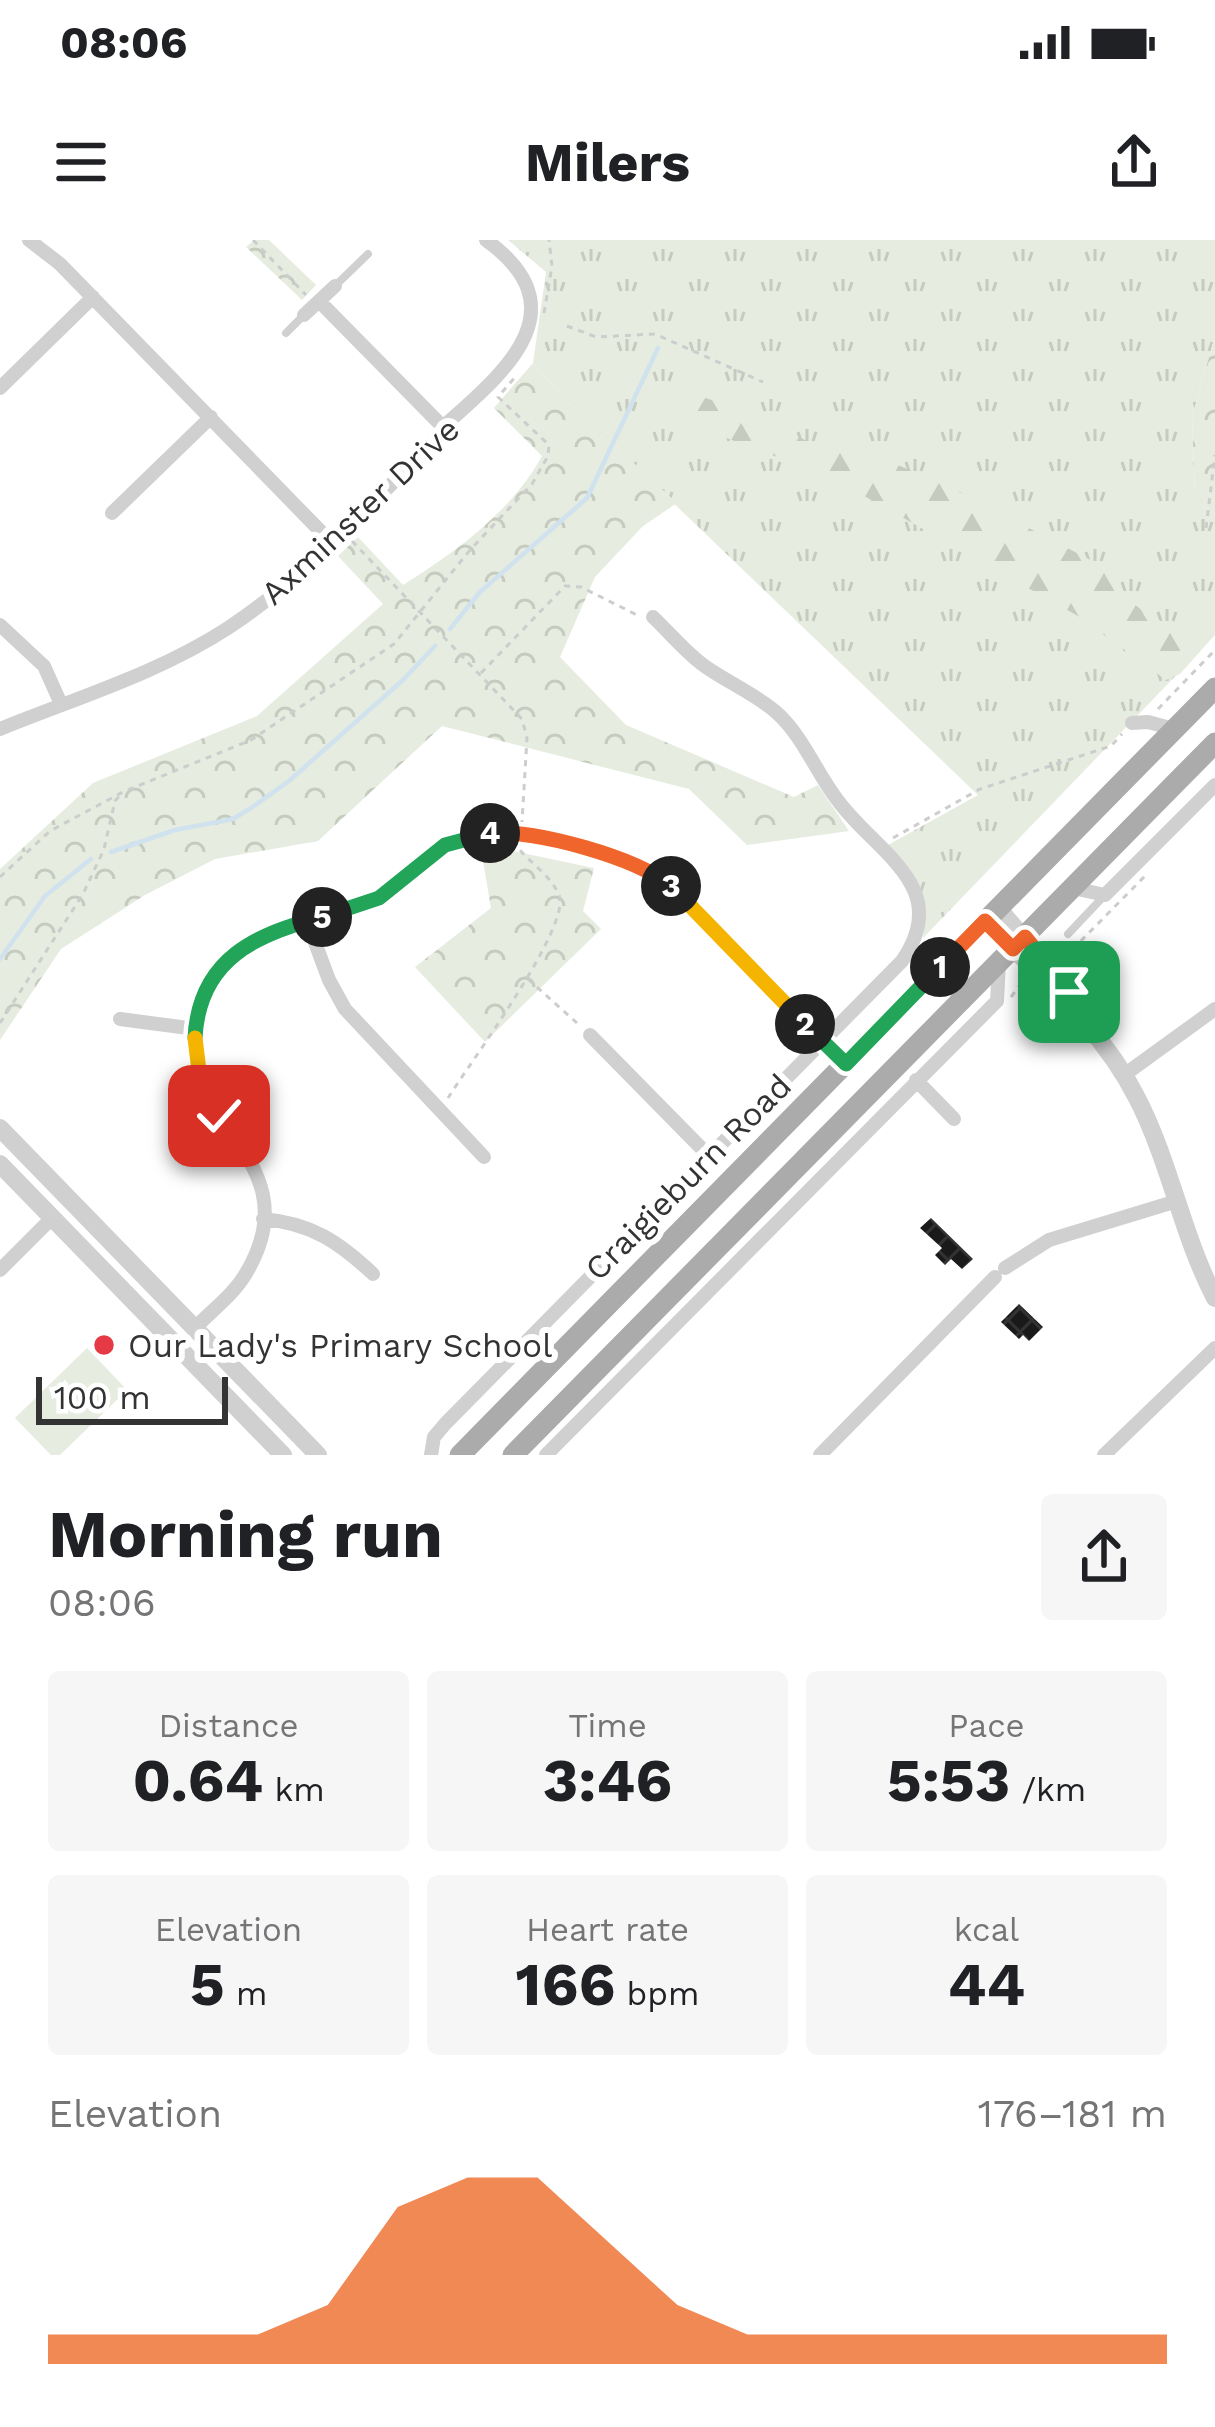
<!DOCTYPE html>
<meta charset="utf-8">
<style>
:root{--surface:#fff;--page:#f6f6f6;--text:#202124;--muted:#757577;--accent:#ea580c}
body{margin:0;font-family:"Work Sans",sans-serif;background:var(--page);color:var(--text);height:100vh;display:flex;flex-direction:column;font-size:45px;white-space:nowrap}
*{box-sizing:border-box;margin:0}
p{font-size:39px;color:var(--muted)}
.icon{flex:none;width:66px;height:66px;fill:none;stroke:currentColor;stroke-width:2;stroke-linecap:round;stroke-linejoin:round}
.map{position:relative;height:1215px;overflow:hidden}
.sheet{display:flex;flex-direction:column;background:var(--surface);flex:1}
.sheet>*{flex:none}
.scale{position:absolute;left:36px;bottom:30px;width:192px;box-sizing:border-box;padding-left:12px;border:6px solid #333;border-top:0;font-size:33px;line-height:42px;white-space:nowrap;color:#333;-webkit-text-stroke:9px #fff;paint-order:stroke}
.pin{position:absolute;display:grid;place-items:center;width:102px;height:102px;color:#fff;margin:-51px;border-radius:24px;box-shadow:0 6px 18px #0006}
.km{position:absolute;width:60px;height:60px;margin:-30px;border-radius:50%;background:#222;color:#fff;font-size:33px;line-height:60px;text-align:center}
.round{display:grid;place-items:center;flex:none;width:126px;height:126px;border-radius:12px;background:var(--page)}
.overview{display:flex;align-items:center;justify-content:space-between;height:204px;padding:0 48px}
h1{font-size:66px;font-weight:700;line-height:90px}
.metrics{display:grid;grid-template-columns:repeat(3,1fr);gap:18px;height:204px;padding:12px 48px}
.metrics div{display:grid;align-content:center;border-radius:12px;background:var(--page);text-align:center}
.metrics b{font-size:60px;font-weight:700}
.metrics small{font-size:33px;font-weight:400}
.metrics p{font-size:33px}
.chart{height:336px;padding:24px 48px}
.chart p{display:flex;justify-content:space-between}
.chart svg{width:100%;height:216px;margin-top:12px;fill:var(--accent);opacity:.7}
.status{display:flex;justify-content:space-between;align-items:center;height:84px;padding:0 60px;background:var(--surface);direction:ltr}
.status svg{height:33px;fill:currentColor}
header{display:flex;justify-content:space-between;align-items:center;height:156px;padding:0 48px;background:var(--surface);font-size:54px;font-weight:700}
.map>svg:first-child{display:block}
</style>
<div class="status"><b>08:06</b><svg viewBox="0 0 49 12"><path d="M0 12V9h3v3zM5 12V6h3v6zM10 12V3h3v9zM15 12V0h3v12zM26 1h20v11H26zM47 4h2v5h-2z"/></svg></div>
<header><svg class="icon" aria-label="menu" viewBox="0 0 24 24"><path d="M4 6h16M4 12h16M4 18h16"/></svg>Milers<svg class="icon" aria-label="share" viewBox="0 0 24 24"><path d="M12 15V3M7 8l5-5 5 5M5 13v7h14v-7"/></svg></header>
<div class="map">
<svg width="1215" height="1215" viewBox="0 0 1215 1215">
<defs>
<pattern id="grass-tufts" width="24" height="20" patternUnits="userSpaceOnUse" patternTransform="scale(3)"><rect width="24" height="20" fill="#e6ecdf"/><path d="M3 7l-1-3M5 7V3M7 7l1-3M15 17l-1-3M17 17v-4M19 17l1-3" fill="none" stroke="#c6cbc0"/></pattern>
<pattern id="forest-firs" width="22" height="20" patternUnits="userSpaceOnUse" patternTransform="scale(3)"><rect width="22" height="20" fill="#e6ecdf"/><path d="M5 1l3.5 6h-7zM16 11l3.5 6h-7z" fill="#c6cbc0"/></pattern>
<pattern id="park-crowns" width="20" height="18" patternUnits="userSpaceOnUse" patternTransform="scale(3)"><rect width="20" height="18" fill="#e6ecdf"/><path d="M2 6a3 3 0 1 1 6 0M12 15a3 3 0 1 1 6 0" fill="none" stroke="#c6cbc0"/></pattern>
<pattern id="building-cross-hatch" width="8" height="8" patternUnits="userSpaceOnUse" patternTransform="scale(3)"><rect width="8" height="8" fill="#1a1a1a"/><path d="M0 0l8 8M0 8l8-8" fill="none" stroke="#333"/></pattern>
</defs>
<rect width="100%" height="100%" fill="#fff"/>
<!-- grass -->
<path fill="url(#grass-tufts)" d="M508,0H1215V96L1192,177L1195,254L1215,275V395L923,698C928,657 917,634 888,605L978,555L569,163L533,123L546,32Z"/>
<!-- forest -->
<path fill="url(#forest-firs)" d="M669,146L745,171L809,202L850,207L882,218L955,250L1102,326C1122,340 1119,348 1132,362C1149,378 1179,392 1202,389L1213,397L1180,434L1166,440L1078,376L850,248L826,252L807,243L785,220L658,172L655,160L659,150Z"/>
<!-- park -->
<path fill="url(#park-crowns)" d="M254,0H269L316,45L302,60L246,7Z
M1215,96V275L1195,255L1192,177Z
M533,123L569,163L677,263L643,286L595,337L560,417L626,485L794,557L818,545L849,591L747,605L689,549L442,486L318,601L215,619L145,655L61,709L0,800V629L93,543L257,476L383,364L338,316L358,297L403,345C456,312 512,271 542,216L494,168Z
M494,607L594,628L583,671L601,689L485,802L415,727L491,668L481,609Z"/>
<!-- garden -->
<path fill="#e6ecdf" d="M87,1108L127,1150L60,1215H51L15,1178Z"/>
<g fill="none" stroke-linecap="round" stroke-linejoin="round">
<!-- stream -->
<path stroke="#cfe2ee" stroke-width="4.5" d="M450,389L480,352L587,258L658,108
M111,612L175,590L233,579L251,568L289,541L403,440L435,406
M0,719L45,656L91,619"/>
</g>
<!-- building -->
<path fill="url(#building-cross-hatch)" d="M931,978L973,1019L962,1029L951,1019L945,1025L935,1015L942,1008L920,988Z
M1019,1064L1043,1087L1029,1101L1023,1095L1019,1099L1001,1082Z"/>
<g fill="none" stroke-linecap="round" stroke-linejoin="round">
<!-- path -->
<path stroke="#cdcdcd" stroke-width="3" stroke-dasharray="6 6" stroke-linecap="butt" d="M253,0L306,55
M544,73L552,26L549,0
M567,86L596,97L655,94L763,142
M1206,288L1215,215
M352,301L522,479L527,498L522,582
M481,433L565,346L581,347L637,375
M1158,469L1215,410
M893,598L980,549L1111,506L1122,494
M0,637L50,591L123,552L251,500L394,404L470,310L532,244L548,216L549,205L498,157L516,136
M1064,718L1147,634
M528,739L577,783
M1011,757L1023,741
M0,783L83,654L104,609L115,561L122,553
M448,858C469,824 572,686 559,655C550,634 528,622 516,605"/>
<!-- service -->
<path stroke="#d0d0d0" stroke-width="8" d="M336,45L368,14
M286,93L303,76
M1068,694L1104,656"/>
<!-- minor -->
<path stroke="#d0d0d0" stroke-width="14" d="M29,0L60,24L331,302
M319,61L443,187
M304,75L335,46
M0,148L93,57
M112,273L211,177
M0,385L44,426L61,464
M1132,483L1148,482L1174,489
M0,489C76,458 159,433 228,388C303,339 364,270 427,209C434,202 437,192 444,186C502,134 583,70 486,0
M1073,648L1105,655L1215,545
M307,681L329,740L345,769L484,917
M120,779L196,789
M590,795L709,916
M1124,835L1215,769
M916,840L954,879
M263,979C311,983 339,1002 373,1034
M1005,1028L1049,1000L1177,961
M0,1030L52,978
M195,1088C211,1071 232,1056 245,1035C316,919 172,883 198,775C219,692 286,690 353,669C398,654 421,608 467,596C498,588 526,595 556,603C585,609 618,613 644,627C676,644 700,675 725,700C765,742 804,783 846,824
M431,1215L434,1197L445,1184L902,721C953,647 878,614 839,562C816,533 804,497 776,472C755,454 729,443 706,427C687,414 670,393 653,377
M546,1215L997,761L999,723
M820,1215L995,1037
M1104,1215L1215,1108"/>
<!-- tertiary -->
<path stroke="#d0d0d0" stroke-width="18" d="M998,668L1066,748
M985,681C1041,737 1101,787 1137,858C1170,922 1182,995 1215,1058
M0,888L318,1215
M0,924L283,1215"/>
<!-- primary -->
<path stroke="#ababab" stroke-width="21" d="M460,1215L1215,448
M513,1215L1215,503"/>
</g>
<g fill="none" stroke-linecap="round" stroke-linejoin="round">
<defs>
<path id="split-1" d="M940,727L985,681L1013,709L1025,697L1069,752"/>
<path id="split-2" d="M805,784L846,824L940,727"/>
<path id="split-3" d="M671,646L805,784"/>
<path id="split-4" d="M490,593C537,590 635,617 671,646"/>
<path id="split-5" d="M322,677L379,658L445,605L490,593"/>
<path id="split-6" d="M195,798C199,719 256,694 322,677"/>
<path id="split-7" d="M195,798L200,839L219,876"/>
</defs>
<!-- split-1 casing -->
<use href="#split-1" stroke="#fff" stroke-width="24"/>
<!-- split-2 casing -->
<use href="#split-2" stroke="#fff" stroke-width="24"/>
<!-- split-3 casing -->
<use href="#split-3" stroke="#fff" stroke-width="24"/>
<!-- split-4 casing -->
<use href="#split-4" stroke="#fff" stroke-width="24"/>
<!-- split-5 casing -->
<use href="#split-5" stroke="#fff" stroke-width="24"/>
<!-- split-6 casing -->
<use href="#split-6" stroke="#fff" stroke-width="24"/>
<!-- split-7 casing -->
<use href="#split-7" stroke="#fff" stroke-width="24"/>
<!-- split-1 -->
<use href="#split-1" stroke="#f0652b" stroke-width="15"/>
<!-- split-2 -->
<use href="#split-2" stroke="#22a559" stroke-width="15"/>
<!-- split-3 -->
<use href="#split-3" stroke="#f5b400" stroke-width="15"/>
<!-- split-4 -->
<use href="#split-4" stroke="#f0652b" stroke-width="15"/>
<!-- split-5 -->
<use href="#split-5" stroke="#22a559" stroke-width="15"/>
<!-- split-6 -->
<use href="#split-6" stroke="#22a559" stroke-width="15"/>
<!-- split-7 -->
<use href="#split-7" stroke="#f5b400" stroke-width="15"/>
</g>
<!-- markers -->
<circle fill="#e63946" stroke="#fff" stroke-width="4.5" cx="104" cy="1105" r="12"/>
<g text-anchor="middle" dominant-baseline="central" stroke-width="12" stroke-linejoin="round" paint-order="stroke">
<!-- street labels -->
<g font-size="33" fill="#333" stroke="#fff">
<text transform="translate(360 271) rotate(-43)">Axminster Drive</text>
<text transform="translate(688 937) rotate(-45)">Craigieburn Road</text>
</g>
<!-- poi labels -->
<g font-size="33" fill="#333" stroke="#fff" text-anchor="start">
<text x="128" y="1105">Our Lady's Primary School</text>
</g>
</g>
</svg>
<div class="scale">100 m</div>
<div class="pin" style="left:1069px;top:752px;background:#1e9e55"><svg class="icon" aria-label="arrive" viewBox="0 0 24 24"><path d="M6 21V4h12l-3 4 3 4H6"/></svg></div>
<div class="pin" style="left:219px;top:876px;background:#d93025"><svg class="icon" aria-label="check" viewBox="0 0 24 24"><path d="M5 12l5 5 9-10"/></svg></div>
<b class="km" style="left:940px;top:727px">1</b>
<b class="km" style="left:805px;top:784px">2</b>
<b class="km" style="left:671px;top:646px">3</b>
<b class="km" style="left:490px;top:593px">4</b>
<b class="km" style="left:322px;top:677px">5</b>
</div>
<section class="sheet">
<div class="overview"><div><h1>Morning run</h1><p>08:06</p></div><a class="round"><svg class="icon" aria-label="share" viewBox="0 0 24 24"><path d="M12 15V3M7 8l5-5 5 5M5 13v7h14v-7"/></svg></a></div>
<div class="metrics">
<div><p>Distance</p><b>0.64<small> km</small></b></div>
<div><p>Time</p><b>3:46</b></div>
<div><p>Pace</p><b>5:53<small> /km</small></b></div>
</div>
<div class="metrics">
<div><p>Elevation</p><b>5<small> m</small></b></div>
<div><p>Heart rate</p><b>166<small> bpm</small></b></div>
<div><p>kcal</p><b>44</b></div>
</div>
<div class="chart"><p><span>Elevation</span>176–181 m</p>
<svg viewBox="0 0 160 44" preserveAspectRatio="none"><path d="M0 44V38L10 38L20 38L30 38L40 32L50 12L60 6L70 6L80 19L90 32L100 38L110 38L120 38L130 38L140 38L150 38L160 38V44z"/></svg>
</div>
</section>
